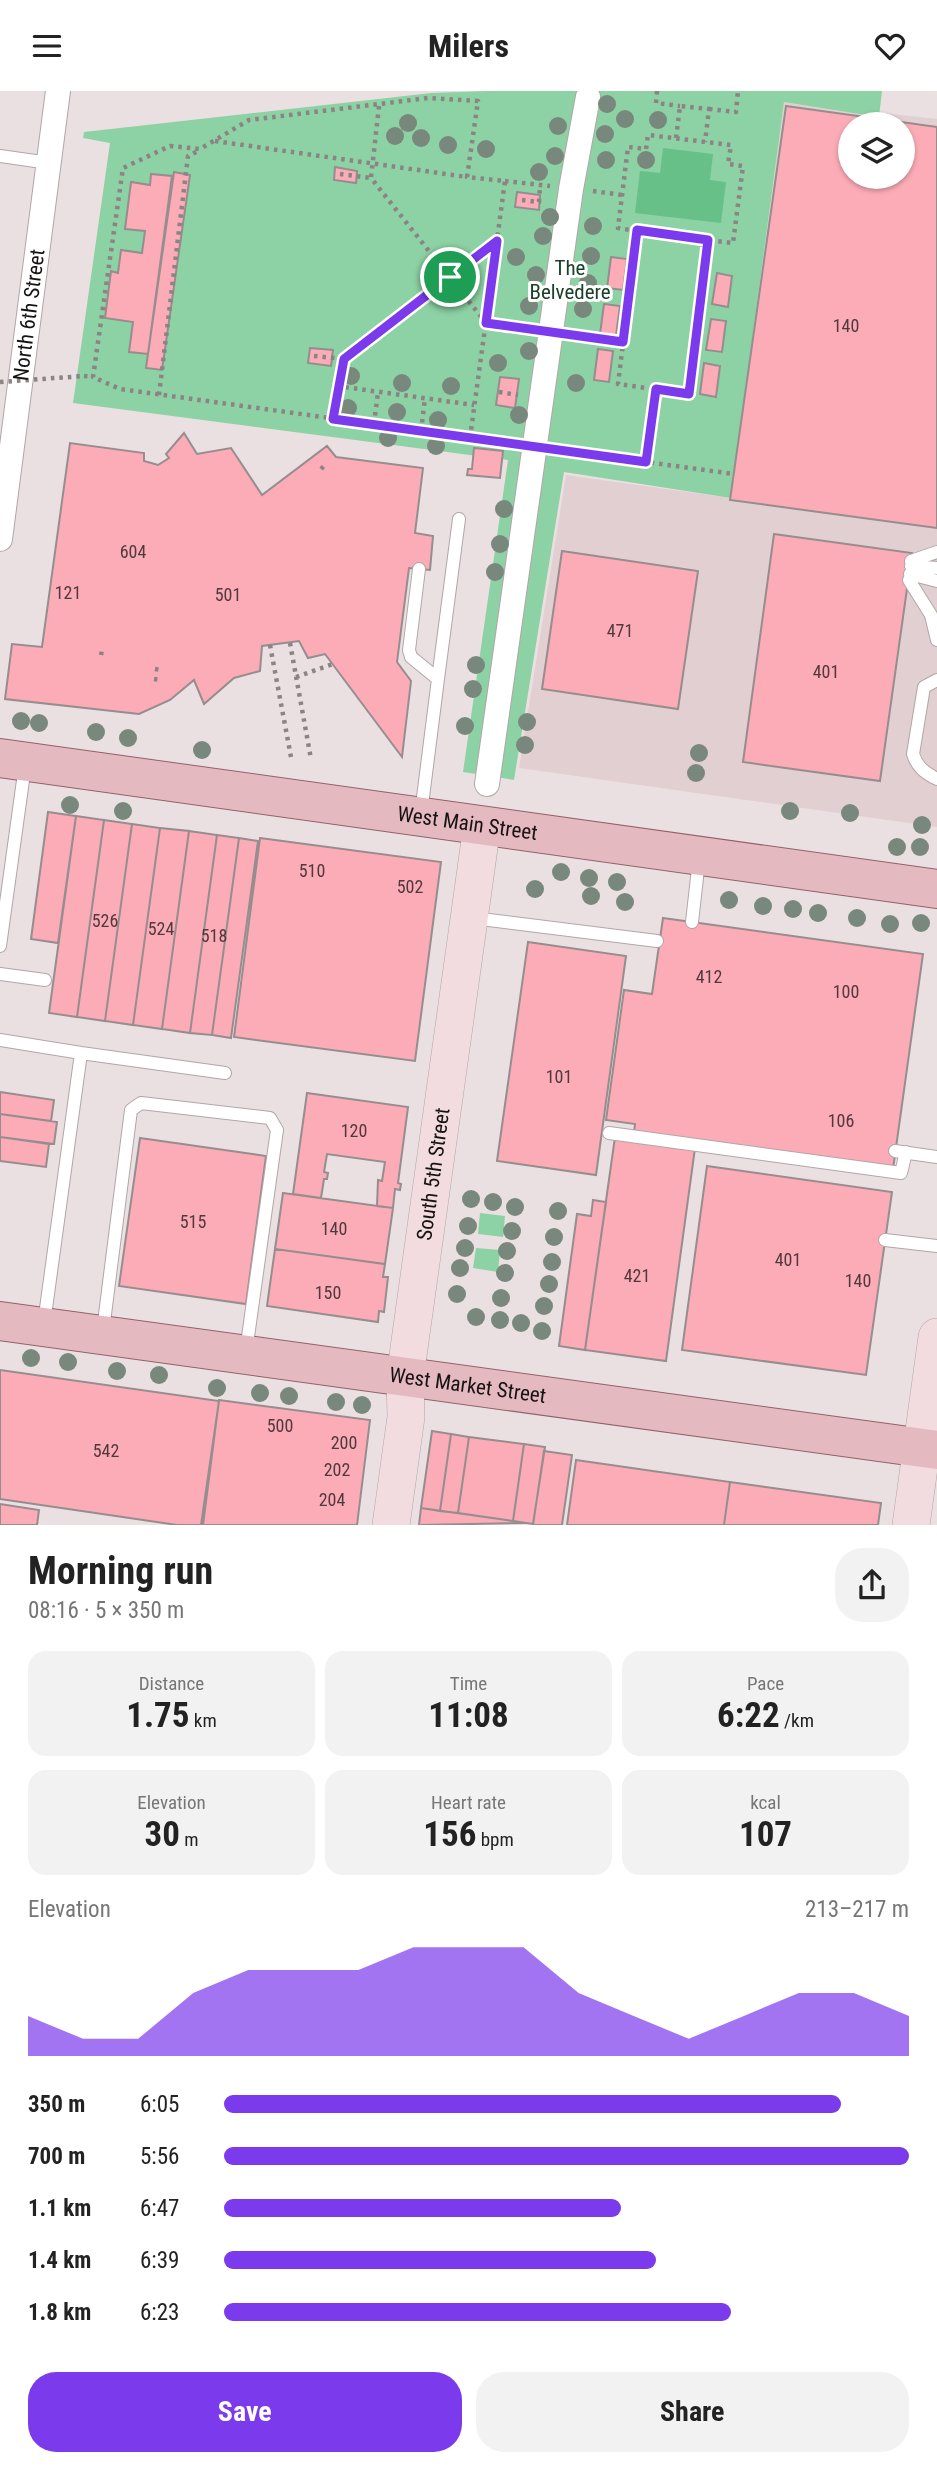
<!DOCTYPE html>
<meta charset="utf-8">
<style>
:root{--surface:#fff;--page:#f2f2f2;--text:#222;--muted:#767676;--accent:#7c3aed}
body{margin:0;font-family:"Roboto Condensed",sans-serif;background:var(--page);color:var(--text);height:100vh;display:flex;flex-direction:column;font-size:26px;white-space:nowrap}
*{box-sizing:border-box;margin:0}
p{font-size:23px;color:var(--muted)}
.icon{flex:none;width:38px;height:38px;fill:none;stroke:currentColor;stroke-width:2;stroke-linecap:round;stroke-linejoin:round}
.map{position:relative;height:1434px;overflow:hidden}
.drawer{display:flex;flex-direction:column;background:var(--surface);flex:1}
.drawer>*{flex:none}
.controls{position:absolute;left:838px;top:21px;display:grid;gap:14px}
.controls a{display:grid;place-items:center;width:77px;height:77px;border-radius:50%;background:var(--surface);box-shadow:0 2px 5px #0004;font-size:35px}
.pin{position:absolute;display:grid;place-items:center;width:60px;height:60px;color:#fff;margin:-30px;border:4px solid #fff;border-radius:50%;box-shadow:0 2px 7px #0007}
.round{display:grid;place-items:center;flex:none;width:74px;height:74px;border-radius:28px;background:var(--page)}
.headline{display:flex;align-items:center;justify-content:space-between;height:119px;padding:0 28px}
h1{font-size:38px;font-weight:700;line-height:52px}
.stats{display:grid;grid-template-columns:repeat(3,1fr);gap:10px;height:119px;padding:7px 28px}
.stats div{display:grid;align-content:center;border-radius:18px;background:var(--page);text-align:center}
.stats b{font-size:35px;font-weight:700}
.stats small{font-size:19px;font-weight:400}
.stats p{font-size:19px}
.chart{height:196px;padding:14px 28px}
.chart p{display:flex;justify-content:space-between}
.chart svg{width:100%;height:126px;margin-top:7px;fill:var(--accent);opacity:.7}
.action{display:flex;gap:14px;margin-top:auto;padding:14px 28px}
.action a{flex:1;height:80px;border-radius:28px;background:var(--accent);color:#fff;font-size:28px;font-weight:700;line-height:80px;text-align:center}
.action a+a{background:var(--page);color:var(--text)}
ul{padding:0 28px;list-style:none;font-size:23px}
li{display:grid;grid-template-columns:112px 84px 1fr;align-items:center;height:52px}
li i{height:18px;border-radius:9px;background:var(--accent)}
header{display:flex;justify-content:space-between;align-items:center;height:91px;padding:0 28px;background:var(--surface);font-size:32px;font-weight:700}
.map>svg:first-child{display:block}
</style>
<header><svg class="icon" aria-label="menu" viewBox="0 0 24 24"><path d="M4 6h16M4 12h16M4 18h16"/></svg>Milers<svg class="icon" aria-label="heart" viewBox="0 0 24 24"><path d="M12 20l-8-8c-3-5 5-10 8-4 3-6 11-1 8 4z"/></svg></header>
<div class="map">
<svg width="937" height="1434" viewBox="0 0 937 1434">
<rect width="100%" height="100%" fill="#ebe0e1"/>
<!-- built -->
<path fill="#e2cfd1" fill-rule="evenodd" d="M784,11L937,28V736L519,677L566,384L731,407ZM850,33H903V86H850Z"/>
<!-- green -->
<path fill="#8dd2a4" d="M486,0H882L879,26L784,11L731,407L564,381L514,689L463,681L508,369L73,312L110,52L83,47L84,41L431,2Z
M480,1122L505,1125L503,1146L478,1143Z
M476,1157L500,1159L498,1181L473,1177Z"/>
<!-- water -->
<path fill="#67c088" d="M663,57L713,63L710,89L726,91L721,132L635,122L640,80L660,82Z"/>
<!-- building -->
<path fill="#fcacb7" stroke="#968d8e" stroke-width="2" fill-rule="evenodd" d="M786,15L937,36V437L730,409ZM850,33H903V86H850Z
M335,76L357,80L356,92L334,89Z
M174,81L190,84L162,279L146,277Z
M151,83L172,85L148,263L129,261L133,231L105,227L111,180L118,182L121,159L142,162L145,140L125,138L131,91L150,94Z
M517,101L540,104L539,119L515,116Z
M611,166L627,168L623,199L607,197Z
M717,182L732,185L728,216L712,213Z
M604,213L620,215L616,245L600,243Z
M711,228L726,230L722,261L706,259Z
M310,257L333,259L331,275L308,272Z
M598,258L613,260L609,291L594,289Z
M704,272L720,275L716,306L700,303Z
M500,286L519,288L515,317L496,314Z
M184,342L197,363L231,357L262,404L327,355L336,366L423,377L415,442L433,445L430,479L409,477L397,571L411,590L402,666L325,563L308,567L299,550L262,555L260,580L234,587L204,613L194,589L170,609L139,623L5,608L12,553L42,556L70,352L144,362V370L158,374L169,367L166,363Z
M474,357L503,360L500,387L467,384L468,378H472Z
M774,443L912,462L880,690L743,671Z
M562,460L698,480L678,618L542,598Z
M48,721L76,725L58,852L31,848Z
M76,725L104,729L77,926L49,922Z
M104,729L132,733L105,930L77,926Z
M132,733L160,737L133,934L105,930Z
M160,737L189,740L162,938L133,934Z
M189,740L217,744L190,942L162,938Z
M217,744L239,747L212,944L190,942Z
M239,747L258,750L231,947L212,944Z
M260,747L441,771L415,970L234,946Z
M663,827L923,863L893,1078L634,1042L635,1033L606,1029L624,899L652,903Z
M528,851L626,865L596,1084L497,1070Z
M0,1001L54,1009L51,1030L0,1023Z
M307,1002L408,1016L398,1092L401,1093L400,1099L395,1098L393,1117L377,1115L378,1089L382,1090L385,1071L327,1063L324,1081L328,1082L327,1088H324L321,1107L293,1103Z
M0,1023L57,1031L54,1053L0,1046Z
M0,1046L49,1053L46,1076L0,1070Z
M615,1046L695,1057L666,1270L585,1259Z
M140,1047L266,1065L246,1213L119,1195Z
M707,1075L892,1101L866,1284L682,1259Z
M283,1102L393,1117L385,1173L275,1158Z
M593,1109L606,1111L585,1259L559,1255L577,1123L591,1125Z
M275,1158L385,1173L383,1186H388L384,1221L379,1220L378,1231L267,1215Z
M0,1279L219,1310L201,1434H177L0,1408Z
M219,1309L370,1329L357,1434H203Z
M432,1340L451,1343L440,1420L421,1417Z
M451,1343L469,1346L458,1422L440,1420Z
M469,1346L524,1353L513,1430L458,1422Z
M524,1353L545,1356L533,1433L513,1430Z
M544,1360L572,1364L562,1434H533Z
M576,1369L730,1391L724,1434H567Z
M730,1391L881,1412L878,1434H724Z
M0,1413L39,1419L37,1434H0Z
M421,1417L513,1430L525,1432L419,1434Z"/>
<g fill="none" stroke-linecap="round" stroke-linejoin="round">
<defs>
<path id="lane" d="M0,65L49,72
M911,470L937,461
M911,475L937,477
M419,478L409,559L411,566L438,588L421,722
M910,483L937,490
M909,489L931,524L937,549
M438,588L459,428
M937,589L924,596L913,663C917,676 925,682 937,688
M473,827L657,850
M692,831L699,769
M0,855L25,675
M0,883L45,889
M0,949L81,962
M609,1042L901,1082L906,1061
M895,1060L937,1066
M885,1149L937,1155
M44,1232L81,962L225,982
M103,1239L131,1019L141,1012L270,1027L277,1039L246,1260"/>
<g id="street">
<path id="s1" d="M0,448L58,0"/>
<path d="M487,693L571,98L588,6"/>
</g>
<g id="secondary">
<path id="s2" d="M391,1434L406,1326L405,1286L482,735"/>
<path d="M911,1434L937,1246"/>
</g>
<g id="primary">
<path id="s3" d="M0,667L937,798"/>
<path id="s4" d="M0,1230L937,1359"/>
</g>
</defs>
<!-- lane casing -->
<use href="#lane" stroke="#b1a6a8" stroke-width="14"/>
<!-- street casing -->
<use href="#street" stroke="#b1a6a8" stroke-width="26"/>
<!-- secondary casing -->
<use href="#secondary" stroke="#b1a6a8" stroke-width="38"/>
<!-- primary casing -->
<use href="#primary" stroke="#926168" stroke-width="40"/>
<!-- path -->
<path stroke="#8b8384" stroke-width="4.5" stroke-dasharray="3.5 5" stroke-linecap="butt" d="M657,0L656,12L680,15
M379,15L371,87L486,232L529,239
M709,18L736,21L738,0
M676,47L680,15L709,18L705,51
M215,50L467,86
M340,83L371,87
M505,90L550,95
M593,100L622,104
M522,109L539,111L540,94
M637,140L708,149L689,303L618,293Z
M637,140L618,137L628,56L646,58L648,44L731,54L728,73L743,75L733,152L708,149
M572,245L623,251
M314,265L344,268
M84,285L93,286
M337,295L474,314
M499,301L518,304
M159,304L188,65L200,59
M333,328L344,268L497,150
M374,333L378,301
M421,340L425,307
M470,347L505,90L467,86L478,10L428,7L249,29L200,58L170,55L123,77L93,286L120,298L511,352
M558,359L734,383
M646,371L656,298
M321,378L324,375
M290,552L311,668
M270,554L291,666
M101,564L102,559
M155,578L161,579
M296,586L333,573
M154,588L160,589"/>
<!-- lane -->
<use href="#lane" stroke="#fff" stroke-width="12"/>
<!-- street -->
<use href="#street" stroke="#fff" stroke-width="24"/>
<!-- secondary -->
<use href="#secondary" stroke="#f2dce0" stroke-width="37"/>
<!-- primary -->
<use href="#primary" stroke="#e5b9c0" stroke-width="38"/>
<!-- path-bridge -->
<path stroke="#8b8384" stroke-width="4.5" stroke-dasharray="3.5 5" stroke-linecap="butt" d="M0,291L84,285"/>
</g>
<!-- trees -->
<g fill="#78887c">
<circle cx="607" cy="13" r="9"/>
<circle cx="625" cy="28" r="9"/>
<circle cx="658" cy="29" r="9"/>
<circle cx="408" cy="32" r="9"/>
<circle cx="558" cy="35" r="9"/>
<circle cx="605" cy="43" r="9"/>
<circle cx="395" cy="45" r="9"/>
<circle cx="421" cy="47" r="9"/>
<circle cx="448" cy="54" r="9"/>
<circle cx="486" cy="58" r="9"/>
<circle cx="555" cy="65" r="9"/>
<circle cx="606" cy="69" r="9"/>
<circle cx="646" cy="69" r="9"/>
<circle cx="539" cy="81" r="9"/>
<circle cx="550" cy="126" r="9"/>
<circle cx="593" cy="135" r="9"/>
<circle cx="543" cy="145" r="9"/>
<circle cx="591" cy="165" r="9"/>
<circle cx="516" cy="166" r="9"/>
<circle cx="536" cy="184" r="9"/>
<circle cx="470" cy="190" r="9"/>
<circle cx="588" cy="192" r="9"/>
<circle cx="529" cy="215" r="9"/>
<circle cx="583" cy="218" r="9"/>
<circle cx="529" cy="260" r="9"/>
<circle cx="498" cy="272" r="9"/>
<circle cx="351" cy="285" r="9"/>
<circle cx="402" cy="292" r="9"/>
<circle cx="576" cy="292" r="9"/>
<circle cx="451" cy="295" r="9"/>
<circle cx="348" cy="317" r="9"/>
<circle cx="397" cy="321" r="9"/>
<circle cx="519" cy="324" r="9"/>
<circle cx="438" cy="329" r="9"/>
<circle cx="388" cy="347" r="9"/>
<circle cx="436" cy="355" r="9"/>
<circle cx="504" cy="418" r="9"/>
<circle cx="500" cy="453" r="9"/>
<circle cx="495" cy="481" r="9"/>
<circle cx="476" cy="574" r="9"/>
<circle cx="473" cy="598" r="9"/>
<circle cx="21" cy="630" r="9"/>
<circle cx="527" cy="631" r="9"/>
<circle cx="39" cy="632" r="9"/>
<circle cx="465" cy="635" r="9"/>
<circle cx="96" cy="641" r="9"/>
<circle cx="128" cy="647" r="9"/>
<circle cx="525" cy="654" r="9"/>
<circle cx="202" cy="659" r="9"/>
<circle cx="699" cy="662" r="9"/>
<circle cx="696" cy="682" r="9"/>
<circle cx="70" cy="714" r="9"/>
<circle cx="123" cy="720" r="9"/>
<circle cx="790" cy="720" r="9"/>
<circle cx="850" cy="722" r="9"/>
<circle cx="922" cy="734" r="9"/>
<circle cx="897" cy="756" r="9"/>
<circle cx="920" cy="756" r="9"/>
<circle cx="561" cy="781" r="9"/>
<circle cx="589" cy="787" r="9"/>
<circle cx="617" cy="791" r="9"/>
<circle cx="535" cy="798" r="9"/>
<circle cx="591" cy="805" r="9"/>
<circle cx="729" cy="809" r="9"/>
<circle cx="625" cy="811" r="9"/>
<circle cx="763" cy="815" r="9"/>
<circle cx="793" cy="818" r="9"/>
<circle cx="818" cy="822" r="9"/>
<circle cx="857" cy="827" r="9"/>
<circle cx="921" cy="832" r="9"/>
<circle cx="890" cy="833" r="9"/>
<circle cx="471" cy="1108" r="9"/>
<circle cx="493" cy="1111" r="9"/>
<circle cx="515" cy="1116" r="9"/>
<circle cx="558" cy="1120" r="9"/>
<circle cx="468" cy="1135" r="9"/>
<circle cx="512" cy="1140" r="9"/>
<circle cx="554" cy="1146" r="9"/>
<circle cx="465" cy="1157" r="9"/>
<circle cx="507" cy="1160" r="9"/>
<circle cx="552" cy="1171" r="9"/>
<circle cx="460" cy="1177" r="9"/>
<circle cx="505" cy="1182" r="9"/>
<circle cx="549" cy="1193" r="9"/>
<circle cx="457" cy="1203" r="9"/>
<circle cx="501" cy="1207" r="9"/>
<circle cx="544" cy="1215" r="9"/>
<circle cx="476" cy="1226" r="9"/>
<circle cx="500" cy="1229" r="9"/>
<circle cx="521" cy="1232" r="9"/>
<circle cx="542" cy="1240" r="9"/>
<circle cx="31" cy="1267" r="9"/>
<circle cx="68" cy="1271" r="9"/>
<circle cx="117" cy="1280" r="9"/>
<circle cx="159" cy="1284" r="9"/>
<circle cx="217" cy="1297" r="9"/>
<circle cx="260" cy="1302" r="9"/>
<circle cx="289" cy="1305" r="9"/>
<circle cx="336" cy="1311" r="9"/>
<circle cx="362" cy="1314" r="9"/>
</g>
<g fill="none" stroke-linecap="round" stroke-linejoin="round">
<defs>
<path id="route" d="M637,139L708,149L689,303L656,298L646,371L333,328L344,268L497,150L486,232L623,251Z"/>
</defs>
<!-- route casing -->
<use href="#route" stroke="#fff" stroke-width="14"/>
<!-- route -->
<use href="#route" stroke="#7c3aed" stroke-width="9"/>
</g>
<g text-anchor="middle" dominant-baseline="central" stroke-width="6" stroke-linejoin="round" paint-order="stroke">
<!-- number labels -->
<g font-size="18" fill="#50393c">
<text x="846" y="234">140</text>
<text x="133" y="460">604</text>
<text x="68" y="501">121</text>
<text x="228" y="503">501</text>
<text x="620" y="539">471</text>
<text x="826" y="580">401</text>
<text x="312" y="779">510</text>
<text x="410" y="795">502</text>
<text x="105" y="829">526</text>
<text x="161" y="837">524</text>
<text x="214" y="844">518</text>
<text x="709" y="885">412</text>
<text x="846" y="900">100</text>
<text x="559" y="985">101</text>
<text x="841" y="1029">106</text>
<text x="354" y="1039">120</text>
<text x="193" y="1130">515</text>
<text x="334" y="1137">140</text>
<text x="788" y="1168">401</text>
<text x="637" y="1184">421</text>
<text x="858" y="1189">140</text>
<text x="328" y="1201">150</text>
<text x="280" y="1334">500</text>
<text x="344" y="1351">200</text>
<text x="106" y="1359">542</text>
<text x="337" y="1378">202</text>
<text x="332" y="1408">204</text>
</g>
<!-- park labels -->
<g font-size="21" fill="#1a4029" stroke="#fff">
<text x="570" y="177">The<tspan x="570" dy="24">Belvedere</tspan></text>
</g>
<!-- street labels -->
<g font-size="21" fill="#161313" stroke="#fff">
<text stroke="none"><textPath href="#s1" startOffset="226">North 6th Street</textPath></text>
<text stroke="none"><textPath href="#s3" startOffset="472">West Main Street</textPath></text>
<text stroke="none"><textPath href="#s2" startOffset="354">South 5th Street</textPath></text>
<text stroke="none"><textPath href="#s4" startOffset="472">West Market Street</textPath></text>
</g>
</g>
</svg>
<div class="controls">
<a><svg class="icon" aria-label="layers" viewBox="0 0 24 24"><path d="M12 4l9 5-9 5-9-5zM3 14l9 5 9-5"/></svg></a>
</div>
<div class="pin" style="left:450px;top:186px;background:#1e9e55"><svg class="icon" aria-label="arrive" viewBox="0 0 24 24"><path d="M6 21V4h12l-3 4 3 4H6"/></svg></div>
</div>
<section class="drawer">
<div class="headline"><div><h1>Morning run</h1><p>08:16 · 5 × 350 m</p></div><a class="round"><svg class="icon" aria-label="share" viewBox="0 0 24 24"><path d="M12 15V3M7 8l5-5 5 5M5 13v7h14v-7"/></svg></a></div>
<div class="stats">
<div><p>Distance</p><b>1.75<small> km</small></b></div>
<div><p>Time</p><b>11:08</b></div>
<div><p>Pace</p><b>6:22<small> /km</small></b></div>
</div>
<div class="stats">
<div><p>Elevation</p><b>30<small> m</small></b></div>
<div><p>Heart rate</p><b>156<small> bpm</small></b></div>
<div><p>kcal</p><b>107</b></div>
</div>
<div class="chart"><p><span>Elevation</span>213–217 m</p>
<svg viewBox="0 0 160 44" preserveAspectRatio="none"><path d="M0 44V30L10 38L20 38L30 22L40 14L50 14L60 14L70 6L80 6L90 6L100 22L110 30L120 38L130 30L140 22L150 22L160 30V44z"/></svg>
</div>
<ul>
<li><b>350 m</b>6:05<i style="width:90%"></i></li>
<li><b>700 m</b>5:56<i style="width:100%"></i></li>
<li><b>1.1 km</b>6:47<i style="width:58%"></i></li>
<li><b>1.4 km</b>6:39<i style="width:63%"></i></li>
<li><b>1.8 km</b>6:23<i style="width:74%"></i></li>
</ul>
<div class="action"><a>Save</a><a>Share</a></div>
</section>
